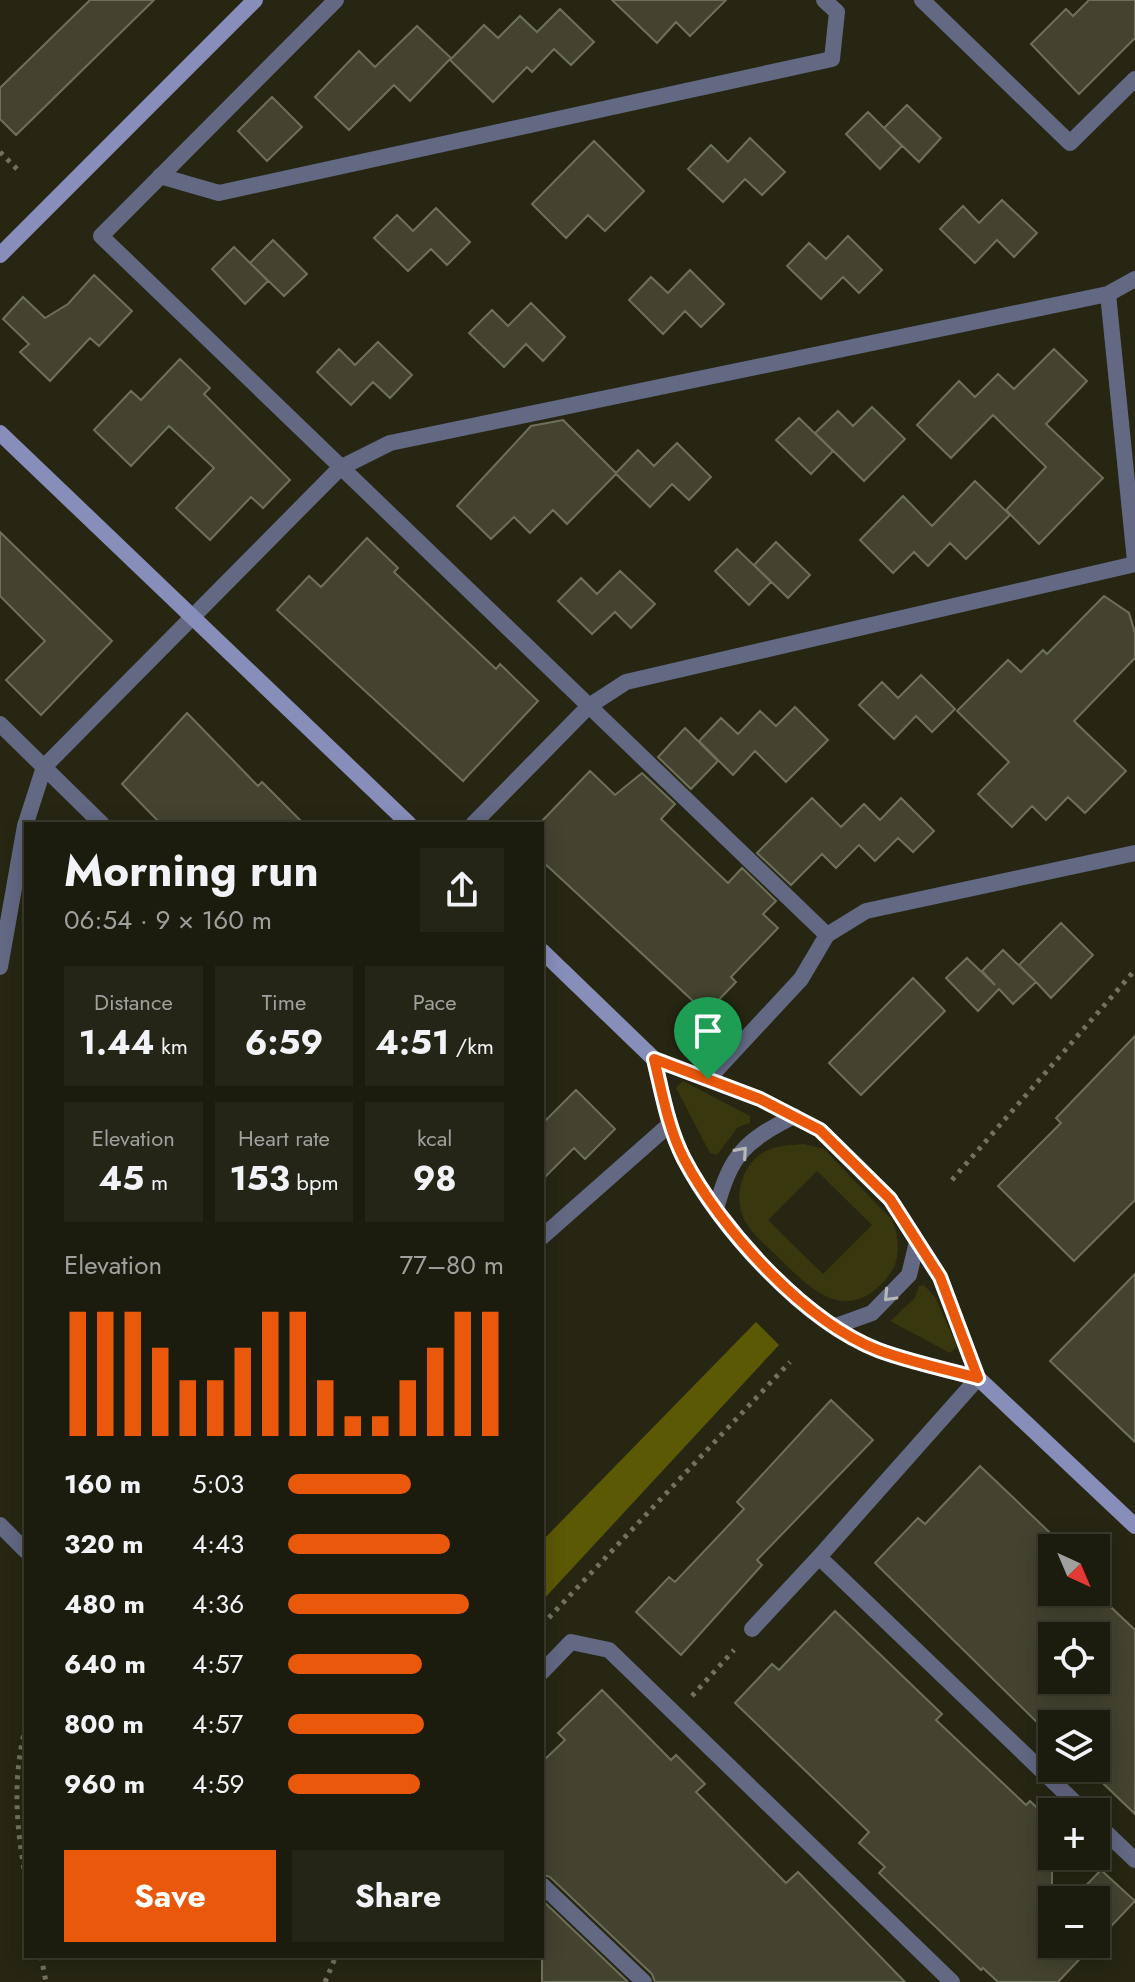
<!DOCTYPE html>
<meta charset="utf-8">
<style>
:root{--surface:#1c1c0e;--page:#252517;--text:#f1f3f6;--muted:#a0a19e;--line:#3a3a2e;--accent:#ea580c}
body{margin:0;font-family:Jost,sans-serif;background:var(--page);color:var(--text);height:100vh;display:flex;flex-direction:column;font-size:30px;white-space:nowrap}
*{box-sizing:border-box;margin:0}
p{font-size:26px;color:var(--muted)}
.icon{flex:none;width:44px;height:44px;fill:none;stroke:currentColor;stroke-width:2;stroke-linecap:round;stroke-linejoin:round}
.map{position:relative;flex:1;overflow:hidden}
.sheet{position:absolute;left:24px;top:822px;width:520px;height:1136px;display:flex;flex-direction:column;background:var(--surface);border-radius:0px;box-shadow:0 4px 20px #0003,0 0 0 2px var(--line)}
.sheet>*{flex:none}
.needle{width:52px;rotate:136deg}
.tools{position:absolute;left:1038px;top:1534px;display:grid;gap:16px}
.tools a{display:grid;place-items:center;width:72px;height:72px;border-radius:0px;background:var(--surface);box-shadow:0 4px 20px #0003,0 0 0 2px var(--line);font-size:40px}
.pin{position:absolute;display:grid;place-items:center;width:68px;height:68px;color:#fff;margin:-82px -34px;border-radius:50% 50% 50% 0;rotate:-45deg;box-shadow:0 0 8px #0007}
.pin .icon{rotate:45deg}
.round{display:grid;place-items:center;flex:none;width:84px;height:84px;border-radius:0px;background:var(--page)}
.headline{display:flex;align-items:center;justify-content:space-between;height:136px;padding:0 40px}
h1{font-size:44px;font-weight:700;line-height:60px}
.stats{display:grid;grid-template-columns:repeat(3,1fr);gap:12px;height:136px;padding:8px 40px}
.stats div{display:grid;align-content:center;border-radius:0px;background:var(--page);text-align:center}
.stats b{font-size:34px;font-weight:700}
.stats small{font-size:22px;font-weight:400}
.stats p{font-size:22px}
.chart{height:224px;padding:16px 40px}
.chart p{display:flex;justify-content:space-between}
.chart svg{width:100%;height:144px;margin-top:8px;stroke:var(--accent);stroke-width:6}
.button{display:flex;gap:16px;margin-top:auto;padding:16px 40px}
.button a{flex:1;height:92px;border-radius:0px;background:var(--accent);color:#fff;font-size:32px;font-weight:700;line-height:92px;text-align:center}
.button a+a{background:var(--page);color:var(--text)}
ul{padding:0 40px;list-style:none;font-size:26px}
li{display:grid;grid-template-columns:128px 96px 1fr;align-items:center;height:60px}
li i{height:20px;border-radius:10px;background:var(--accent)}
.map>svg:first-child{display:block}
</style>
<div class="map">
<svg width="1135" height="1982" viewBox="0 0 1135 1982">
<rect width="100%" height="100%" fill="#262613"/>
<!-- green -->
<path fill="#38370e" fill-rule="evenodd" d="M683,1081L750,1116V1123L738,1127L717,1155L710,1153L676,1088Z
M804,1144L824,1149L892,1220C900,1238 901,1262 887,1278C847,1325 812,1291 780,1259C770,1248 754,1237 746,1223C732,1199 741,1162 768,1150C780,1145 792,1145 804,1144ZM817,1171L872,1225L823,1274L768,1220Z
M924,1285L935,1297L957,1346L950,1353L890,1321L915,1298L919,1286Z"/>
<!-- forest -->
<path fill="#5b5904" d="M756,1322L779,1345L542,1601V1541Z"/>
<!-- building -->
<path fill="#43432f" stroke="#6f705b" stroke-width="2" fill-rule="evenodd" d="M90,0H154L16,135L0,119V88Z
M612,0H726L690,36L676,22L657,43Z
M1089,0H1135V38L1079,94L1031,44L1066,9L1073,16Z
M560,9L594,42L571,65L554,49L532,72L527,67L493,102L450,60L484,25L498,38L520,16L537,32Z
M417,26L451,58L410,101L394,85L349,130L315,97L359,51L375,67Z
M272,97L302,127L267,161L238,131Z
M907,105L941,138L919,162L884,128Z
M868,112L902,146L880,169L846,134Z
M750,138L785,172L762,195L745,179L723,202L688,169L711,145L728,162Z
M594,141L644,191L605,231L588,215L566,238L532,204Z
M1002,200L1037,233L1014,257L997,240L975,263L940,229L963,206L979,223Z
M436,208L470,242L447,265L431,249L408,271L374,238L397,215L413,231Z
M848,236L882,270L859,293L843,277L821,299L787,266L809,243L826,259Z
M273,240L307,274L284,296L250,263Z
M234,247L268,281L245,304L212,269Z
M690,270L724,304L701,327L685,311L663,334L629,300L651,277L668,293Z
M94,275L132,311L99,346L90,338L50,381L20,352L29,344L3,319L23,297L45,318L68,304Z
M531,303L565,337L543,361L526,344L504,367L469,333L492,310L508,326Z
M378,342L412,375L390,398L373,382L351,405L317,372L339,349L355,365Z
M1054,349L1087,381L1046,424L1103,478L1039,544L1006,510L1046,467L993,415L951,458L917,425L959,381L975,397L998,374L1014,389Z
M180,359L210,388L204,394L290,480L263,508L251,497L210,540L176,508L214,468L169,426L131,466L94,430L131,391L141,400Z
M872,407L905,439L864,481L815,433L838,411L853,426Z
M799,418L833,451L811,474L776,440Z
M563,420L616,473L638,450L654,466L677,443L711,477L689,500L672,484L650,507L616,474L567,524L553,510L530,533L514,517L491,539L457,506L531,426Z
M975,481L1010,515L966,559L950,543L928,566L914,552L893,573L860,540L903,496L932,526Z
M0,532L112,641L41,715L6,680L45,641L0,596Z
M367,538L398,568L394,572L496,669L500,664L538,701L463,781L277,610L309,576L321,587Z
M776,542L810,575L788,598L754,565Z
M737,549L771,582L749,605L715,571Z
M620,571L655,604L631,628L615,612L592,634L558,601L581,578L597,594Z
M1104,596L1129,613L1135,633V658L1074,721L1126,771L1085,813L1068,797L1046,820L1032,806L1012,827L978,794L1009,762L957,711L1008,660L1021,672L1043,650L1047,654Z
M921,675L955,709L932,732L916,716L894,739L859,705L882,682L898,698Z
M795,707L828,740L786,782L755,751L733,775L699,741L721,718L738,734L760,711L776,726Z
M187,713L258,786L262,782L304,824H161L122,784Z
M685,728L718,761L691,789L658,757Z
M590,771L615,795L642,773L675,804L661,819L728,883L742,868L776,901L763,914L778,928L731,977L736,982L706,1013L542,861V821Z
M812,798L841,827L864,804L880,820L901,798L934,831L913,852L898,838L875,861L859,845L836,868L822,854L791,885L757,853Z
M1061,923L1093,955L1051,998L1036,982L1013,1004L999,989L978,1011L946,978L967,958L995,985L982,971L1003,950L1035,981L1019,965Z
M913,978L945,1011L861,1095L829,1063Z
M1135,1036V1200L1074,1261L998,1186L1061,1123L1056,1118Z
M576,1090L615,1129L585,1159L574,1148L542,1180V1124Z
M1135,1274V1442L1050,1361Z
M831,1400L873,1440L757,1560L762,1565L681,1655L636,1612L669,1577L675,1582L744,1509L737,1502Z
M980,1466L1066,1548H1052V1592H1095L1135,1630V1814L1087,1768H1096V1724H1052V1737L875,1563L918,1518L925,1524ZM1052,1636H1096V1680H1052Z
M835,1611L942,1714L936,1720L1026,1805L1030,1801L1052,1822V1944H1094L1058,1982H998L983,1968L981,1970L879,1873L885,1867L859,1843L869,1832L735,1703L772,1664L779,1670Z
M602,1690L671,1760L676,1755L705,1784L696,1792L786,1883L798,1872L905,1982H655L652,1974L550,1877L542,1874V1762L565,1740L558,1733Z
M1101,1870L1135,1901L1096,1942V1900H1072Z
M542,1900L628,1982H542Z"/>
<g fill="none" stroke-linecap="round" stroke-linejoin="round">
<!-- path -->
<path stroke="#727262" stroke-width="5" stroke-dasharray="4 6" stroke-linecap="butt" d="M0,152L19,171
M952,1180L1135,970
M542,1625L790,1362
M692,1696L734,1650
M26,1726C12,1777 16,1828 26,1879
M41,1956L46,1982
M325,1982L336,1956"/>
<!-- street -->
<path stroke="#636883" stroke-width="16" d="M336,0L101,236L827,935
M922,0L1070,143L1135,79
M160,176L219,193L832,59L837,12L824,0
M1108,294L1135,561
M0,724L102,824
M473,824L589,706L626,682L1135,564
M0,967L25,826L44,767L340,468L390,443L1108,294L1135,279
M654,1059C662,1092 668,1128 684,1159C720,1228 803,1321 878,1350C910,1362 945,1369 978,1378
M654,1059L760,1099L820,1130L890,1199L940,1277L978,1378
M708,1079L801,979L827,935L866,911L1135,853
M716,1209C731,1154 744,1142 794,1116
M542,1237L670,1124
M836,1326L872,1313L909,1275L917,1242
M978,1378L819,1557L1085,1812
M0,1525L26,1551
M752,1629L819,1557
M542,1672L571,1642L609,1650L952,1982
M1096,1823L1135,1860
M542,1885L644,1982"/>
<!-- secondary -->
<path stroke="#878eba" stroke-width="16" d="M0,255L255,0
M0,433L409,824
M542,951L654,1059
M978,1378L1135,1526"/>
</g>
<!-- one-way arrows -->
<defs><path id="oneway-chevron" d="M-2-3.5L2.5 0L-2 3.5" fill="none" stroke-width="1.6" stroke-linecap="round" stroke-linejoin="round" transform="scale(2)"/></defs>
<g stroke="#b6b8b8">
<use href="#oneway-chevron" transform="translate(742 1152) rotate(-49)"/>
<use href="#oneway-chevron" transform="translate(889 1296) rotate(134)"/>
</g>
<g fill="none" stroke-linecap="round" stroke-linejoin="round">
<defs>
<path id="route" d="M654,1059L760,1099L820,1130L890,1199L940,1277L978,1378C945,1369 910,1362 878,1350C804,1321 720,1228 684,1159C668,1128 662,1092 654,1059Z"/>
</defs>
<!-- route casing -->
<use href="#route" stroke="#fff" stroke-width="16"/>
<!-- route -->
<use href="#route" stroke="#ea580c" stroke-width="10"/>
</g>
</svg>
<div class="tools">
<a><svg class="needle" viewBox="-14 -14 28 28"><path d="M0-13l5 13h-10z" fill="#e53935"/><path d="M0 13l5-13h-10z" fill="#a0a19e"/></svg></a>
<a><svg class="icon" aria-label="locate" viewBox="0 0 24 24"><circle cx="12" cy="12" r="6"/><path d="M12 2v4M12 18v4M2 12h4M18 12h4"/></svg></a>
<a><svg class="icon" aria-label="layers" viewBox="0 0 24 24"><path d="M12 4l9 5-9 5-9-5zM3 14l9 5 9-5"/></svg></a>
<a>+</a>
<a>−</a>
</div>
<div class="pin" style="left:708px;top:1079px;background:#1e9e55"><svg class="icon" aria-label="arrive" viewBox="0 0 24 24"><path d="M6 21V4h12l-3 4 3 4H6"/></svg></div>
<section class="sheet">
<div class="headline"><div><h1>Morning run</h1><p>06:54 · 9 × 160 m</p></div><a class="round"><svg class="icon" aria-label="share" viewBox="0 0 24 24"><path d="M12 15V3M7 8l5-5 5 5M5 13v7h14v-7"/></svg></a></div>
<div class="stats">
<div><p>Distance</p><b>1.44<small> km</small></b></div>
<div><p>Time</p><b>6:59</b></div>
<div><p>Pace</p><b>4:51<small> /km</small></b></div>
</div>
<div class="stats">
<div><p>Elevation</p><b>45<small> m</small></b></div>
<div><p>Heart rate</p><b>153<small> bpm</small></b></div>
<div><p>kcal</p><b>98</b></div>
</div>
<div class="chart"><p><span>Elevation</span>77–80 m</p>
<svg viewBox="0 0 160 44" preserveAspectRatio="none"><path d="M5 44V6M15 44V6M25 44V6M35 44V17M45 44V27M55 44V27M65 44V17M75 44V6M85 44V6M95 44V27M105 44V38M115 44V38M125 44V27M135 44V17M145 44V6M155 44V6"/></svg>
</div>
<ul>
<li><b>160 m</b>5:03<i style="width:57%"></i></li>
<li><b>320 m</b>4:43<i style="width:75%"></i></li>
<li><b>480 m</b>4:36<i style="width:84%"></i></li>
<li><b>640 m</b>4:57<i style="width:62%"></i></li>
<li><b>800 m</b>4:57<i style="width:63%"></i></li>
<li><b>960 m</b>4:59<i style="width:61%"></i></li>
</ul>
<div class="button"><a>Save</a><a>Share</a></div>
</section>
</div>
